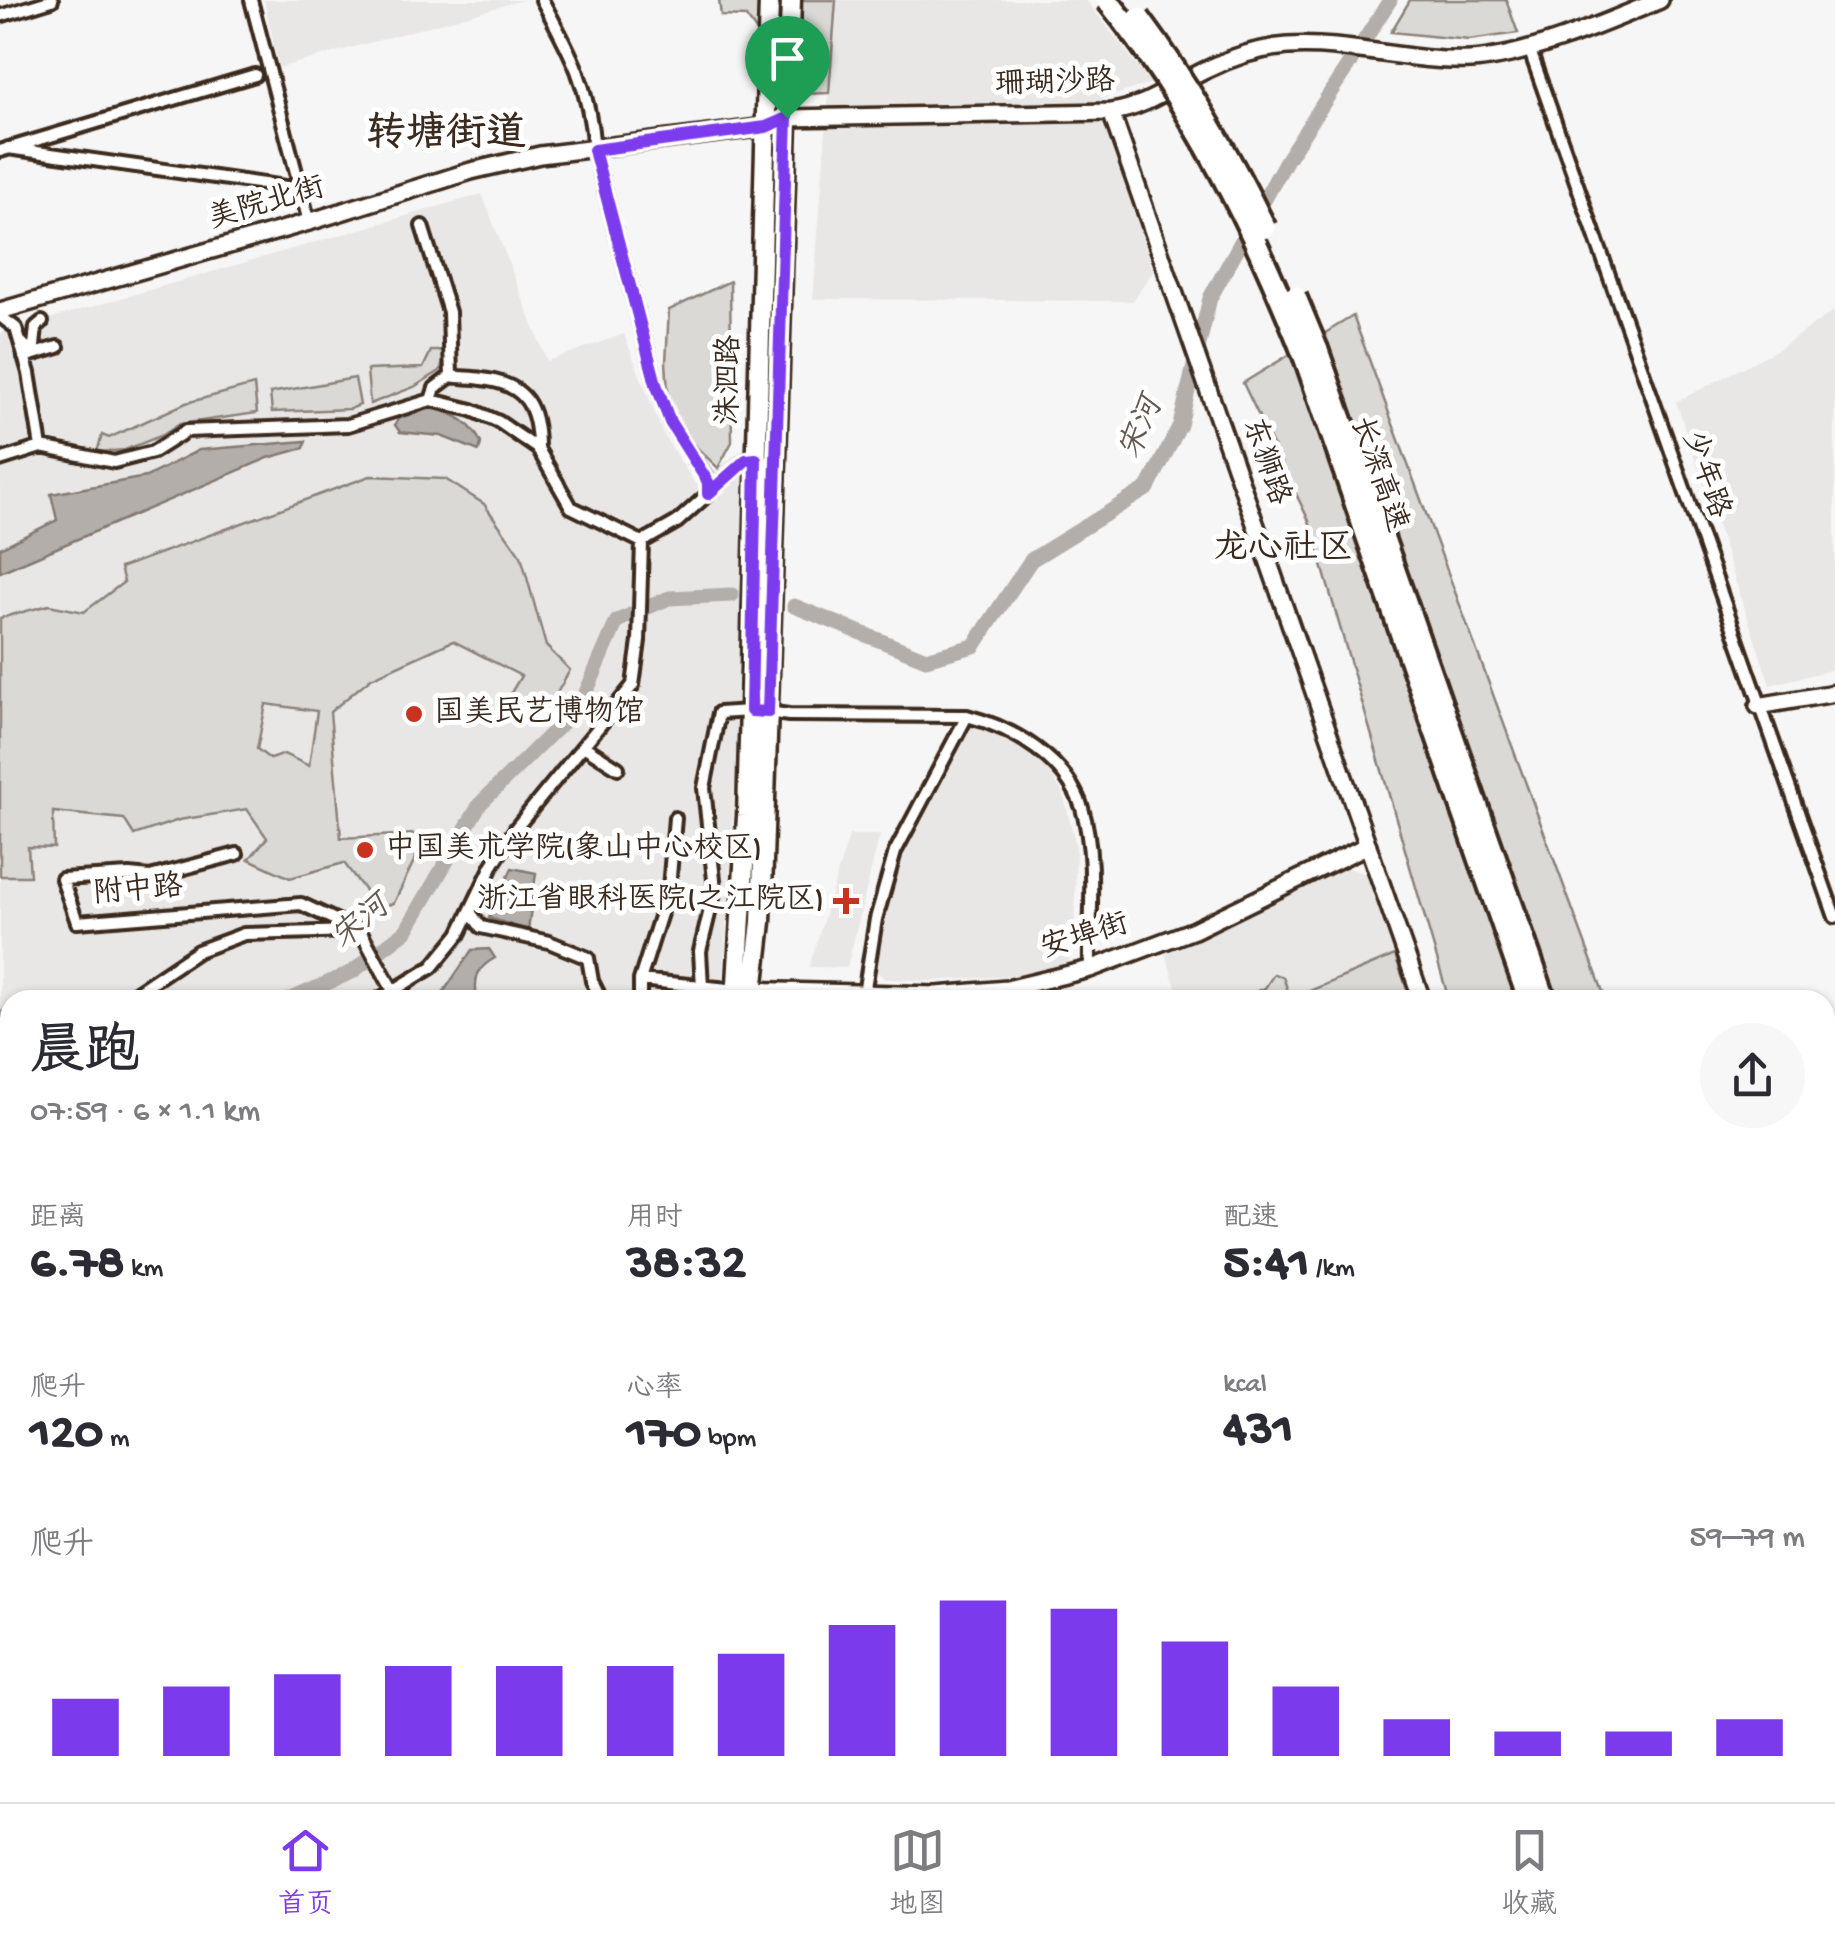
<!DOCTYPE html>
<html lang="zh">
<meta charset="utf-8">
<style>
:root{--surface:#fff;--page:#f7f7f7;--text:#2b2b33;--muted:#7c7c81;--line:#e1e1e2;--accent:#7c3aed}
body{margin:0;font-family:"Gochi Hand","LXGW WenKai TC",sans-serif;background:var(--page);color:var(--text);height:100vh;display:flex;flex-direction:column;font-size:38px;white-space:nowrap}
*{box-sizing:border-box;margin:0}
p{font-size:32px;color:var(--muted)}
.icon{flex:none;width:55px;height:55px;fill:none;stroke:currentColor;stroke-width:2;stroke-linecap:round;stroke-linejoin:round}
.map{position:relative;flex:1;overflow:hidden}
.drawer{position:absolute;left:0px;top:990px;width:1835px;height:812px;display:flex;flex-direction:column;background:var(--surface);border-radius:30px 30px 0 0;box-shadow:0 2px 8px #0004}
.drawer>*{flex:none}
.pin{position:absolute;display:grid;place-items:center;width:85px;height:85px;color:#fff;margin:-102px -42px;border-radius:50% 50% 50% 0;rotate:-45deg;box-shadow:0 0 10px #0007}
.pin .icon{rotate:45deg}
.round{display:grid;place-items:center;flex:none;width:105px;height:105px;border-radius:52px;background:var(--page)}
.head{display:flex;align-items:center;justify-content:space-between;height:170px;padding:0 30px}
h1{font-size:55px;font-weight:800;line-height:75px}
.figures{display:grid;grid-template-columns:repeat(3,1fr);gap:15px;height:170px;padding:10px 30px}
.figures div{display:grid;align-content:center}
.figures b{font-size:50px;font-weight:800}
.figures small{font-size:28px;font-weight:400}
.figures p{font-size:28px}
.chart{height:280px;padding:20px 30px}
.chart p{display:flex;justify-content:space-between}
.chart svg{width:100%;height:180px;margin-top:10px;stroke:var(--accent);stroke-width:6}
.tab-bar{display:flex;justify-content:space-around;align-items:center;height:140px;border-top:2px solid var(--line);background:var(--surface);font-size:28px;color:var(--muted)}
.tab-bar a{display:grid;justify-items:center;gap:5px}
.tab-bar .on{color:var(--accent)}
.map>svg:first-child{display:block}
</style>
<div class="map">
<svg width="1835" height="1802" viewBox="0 0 1835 1802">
<rect width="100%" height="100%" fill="#f7f6f6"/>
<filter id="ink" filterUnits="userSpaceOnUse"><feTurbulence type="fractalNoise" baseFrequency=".01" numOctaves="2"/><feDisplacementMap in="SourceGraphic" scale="20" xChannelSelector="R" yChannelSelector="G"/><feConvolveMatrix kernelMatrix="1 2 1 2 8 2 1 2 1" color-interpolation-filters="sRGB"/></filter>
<g filter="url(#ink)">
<!-- built -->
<path fill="#e9e7e6" d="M264,0H523L279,68Z
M836,0H1086L1151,83L1100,100L1153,271L1133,301L813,299Z
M482,194L547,361L624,334L663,434L695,484L749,445L739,712L722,1000H10V1254L0,1253V333Z
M1835,310V669L1770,685L1676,402L1780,348Z
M969,725L1003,735L1027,751L1048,770L1063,793L1076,846L1074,953L1068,962L1056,969L1011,976L932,981L885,979L873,968L881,917L918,820Z
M849,835H880L847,968L809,967Z
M1348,868L1367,874L1395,955L1291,999L1283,977L1238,1000L1180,999L1165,954Z
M0,1299H10V1448L0,1447Z
M309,1792H544V1793L543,1802H308Z
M671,1793L884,1792V1802H670Z"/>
<!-- green -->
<path fill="#dbd9d6" stroke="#8b827a" stroke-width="2.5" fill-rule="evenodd" d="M719,0H836L829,93L802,94L746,17L721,16Z
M1410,0H1506L1518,33L1469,40L1391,32Z
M730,281L732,442L718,468L670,422L666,362L669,310Z
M1353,316L1606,1000H1449L1309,521L1243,383Z
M431,351H447L440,371L414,387L370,404L367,370L423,368Z
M355,378L360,405L350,409L272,412L270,393Z
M254,385L257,413L180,424L163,435L125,450L97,452L102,435L109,438L186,403Z
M370,476L445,479L484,504L521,556L546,646L570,670L553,700L522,724L499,713L521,676L453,641L371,678L330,712L341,838L415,834L422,844L394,903L378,908L344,863L290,878L249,859L267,838L247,809L179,820L134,835L124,819L53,812L54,848L28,847L30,876H0V618L49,605L84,612L124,582L120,568ZM266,704L317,711L309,766L284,754L270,759L257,749Z
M1395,955L1411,1000H1238L1265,988L1274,974L1283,977L1291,999Z
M1825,1358L1835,1364V1802H1593L1589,1793L1825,1792Z"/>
<!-- water -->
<path fill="#b4aeaa" stroke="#847972" stroke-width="2.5" d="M433,408C454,413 472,423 481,443L479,451L441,436L400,432L395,425L400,416Z
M306,441L304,448L268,458L0,572V548L57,520L51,494L146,477L199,450Z
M512,868L536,873L528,930L489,918Z
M489,949L495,958C475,969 474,979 477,1000H438L472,950Z"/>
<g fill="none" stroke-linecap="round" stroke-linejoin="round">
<!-- river -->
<path stroke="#b4aeaa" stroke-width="15" d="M1360,47L1390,0
M794,606L926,659L974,646L1031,560L1148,488L1180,425L1210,298L1287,159L1351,61
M289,1000L352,972L406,931L480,804L581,704L617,621L669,598L732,595
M0,1017L10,1019"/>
<defs>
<path id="street" d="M251,0L309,222
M542,0C572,55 589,86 594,150L656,384L670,422L709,482L708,493
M0,16L52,0
M1529,48L1835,917
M8,148L300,189
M0,151L255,75
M422,226L449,312L451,376
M0,316L16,328L29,373L41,447
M21,342L27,348L34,346L36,327L42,322
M24,357L58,347
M431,400L435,388L451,376C461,378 471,377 482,379C527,384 538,408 538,449
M0,460L41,447L114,462L153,452L186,431L348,425L431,400L472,410L499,422L538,449L571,507L642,542L677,522L746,460L756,459
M767,712L789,715L967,716C1013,728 1066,759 1082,808C1097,858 1089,918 1090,969
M585,747L618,768
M237,854L150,877L129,875L62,879L77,922L301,904L361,932
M470,912L481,927L549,942L588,958L592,981L601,999L608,1000
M361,932L398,1000
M640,980L738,990
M702,987L700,951L715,889L704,788L719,713L750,711
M864,994L876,919L895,852L967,716
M125,1000L198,951L244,934L356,931
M378,1000L432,967L459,934L492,866L516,828L633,685L639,641L642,542
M640,1000V980L669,888L675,818
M0,1078L10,1079
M1694,1792L1696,1802
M158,1802L159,1792
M905,1802L906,1792
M1077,1802L1090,1792"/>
<path id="secondary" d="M1111,112L1422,1000
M0,311L309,222L471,171L540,155L766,127L787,118L1111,112C1148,107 1175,84 1208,69C1232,57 1261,48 1288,46C1349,42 1410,63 1471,60C1527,57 1607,22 1660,0
M1758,706L1835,693
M742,990L937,995L1007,989L1090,969L1194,930L1368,845
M0,1275H10
M0,1552H10
M277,1802L279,1792"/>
<path id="primary" d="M736,1000L747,816L769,0
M752,1000L761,922L791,0
M594,1802L595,1792
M611,1802L612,1792"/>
<path id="highway" d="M1317,349L1545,1000
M1305,358L1529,1000
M1825,1438L1835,1443
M1825,1474L1835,1472
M1825,1643L1835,1639
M1825,1758L1835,1794
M1763,1792L1773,1802
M1807,1792L1811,1802
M1328,1802L1359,1792
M1427,1802L1451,1792"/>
</defs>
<!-- street casing -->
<use href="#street" stroke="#3b2a1e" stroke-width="18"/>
<!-- secondary casing -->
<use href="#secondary" stroke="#3b2a1e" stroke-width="22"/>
<!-- primary casing -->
<use href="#primary" stroke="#3b2a1e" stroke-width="25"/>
<!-- highway casing -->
<use href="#highway" stroke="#3b2a1e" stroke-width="28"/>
<!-- street -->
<use href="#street" stroke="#fff" stroke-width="10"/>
<!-- secondary -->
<use href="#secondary" stroke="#fff" stroke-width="15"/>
<!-- primary -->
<use href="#primary" stroke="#fff" stroke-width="18"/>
<!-- highway -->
<use href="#highway" stroke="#fff" stroke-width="20"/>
<defs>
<path id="highway-bridge" d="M1107,0C1194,106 1255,231 1305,358
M1139,18C1188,84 1229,154 1265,228
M1295,296L1317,349"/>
</defs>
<!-- highway-bridge casing -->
<use href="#highway-bridge" stroke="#3b2a1e" stroke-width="28" stroke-linecap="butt"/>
<!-- highway-bridge -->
<use href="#highway-bridge" stroke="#fff" stroke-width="20"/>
</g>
</g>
<g fill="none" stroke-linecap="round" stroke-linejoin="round" filter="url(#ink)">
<defs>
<path id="route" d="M787,118L768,712L751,711L756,459L746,460L708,494V482L670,422L656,384L594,150L766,127Z"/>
</defs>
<!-- route casing -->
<use href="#route" stroke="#fff" stroke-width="20"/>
<!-- route -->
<use href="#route" stroke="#7c3aed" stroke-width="12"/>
</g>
<!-- markers -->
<g fill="#c8321e" stroke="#fff" stroke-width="4">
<circle cx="414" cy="714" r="10"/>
<circle cx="365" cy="850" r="10"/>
<path d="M841 886h10v10h10v10h-10v10h-10v-10h-10v-10h10z"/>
</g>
<g text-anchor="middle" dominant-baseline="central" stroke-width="10" stroke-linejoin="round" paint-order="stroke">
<!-- street labels -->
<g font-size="30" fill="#3b2a1e" stroke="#fff">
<text transform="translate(1055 85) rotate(-2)">珊瑚沙路</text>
<text transform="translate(267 205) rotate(-16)">美院北街</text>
<text transform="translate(731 380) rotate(-89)">洙泗路</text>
<text transform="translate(1264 462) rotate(71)">东狮路</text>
<text transform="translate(1377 475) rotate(71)">长深高速</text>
<text transform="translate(1704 475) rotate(71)">少年路</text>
<text transform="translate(138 892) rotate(-5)">附中路</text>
<text transform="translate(1085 938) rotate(-17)">安埠街</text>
</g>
<!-- poi labels -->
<g font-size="30" fill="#3b2a1e" stroke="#fff" text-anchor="start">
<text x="434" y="714">国美民艺博物馆</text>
<text x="385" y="850">中国美术学院(象山中心校区)</text>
<text x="824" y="901" text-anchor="end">浙江省眼科医院(之江院区)</text>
</g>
<!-- water labels -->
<g font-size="32" font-style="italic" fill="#65584f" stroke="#fff">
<text transform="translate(1143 429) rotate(-67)">宋河</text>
<text transform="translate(362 924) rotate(-40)">宋河</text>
</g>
<!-- quarter labels -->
<g font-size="35" fill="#3b2a1e" stroke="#fff">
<text x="1283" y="550">龙心社区</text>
</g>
<!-- district labels -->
<g font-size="40" font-weight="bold" fill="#3b2a1e" stroke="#fff">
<text x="446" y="136">转塘街道</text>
</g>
</g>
</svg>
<div class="pin" style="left:787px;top:118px;background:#1e9e55"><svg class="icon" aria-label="arrive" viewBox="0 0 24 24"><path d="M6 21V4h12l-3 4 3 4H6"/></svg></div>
<section class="drawer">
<div class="head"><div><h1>晨跑</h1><p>07:59 · 6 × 1.1 km</p></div><a class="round"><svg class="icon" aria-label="share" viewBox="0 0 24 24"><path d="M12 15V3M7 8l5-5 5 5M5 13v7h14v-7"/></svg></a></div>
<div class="figures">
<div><p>距离</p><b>6.78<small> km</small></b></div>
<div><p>用时</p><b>38:32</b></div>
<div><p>配速</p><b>5:41<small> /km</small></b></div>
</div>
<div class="figures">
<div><p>爬升</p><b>120<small> m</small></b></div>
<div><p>心率</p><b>170<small> bpm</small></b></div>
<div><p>kcal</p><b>431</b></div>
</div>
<div class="chart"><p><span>爬升</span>59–79 m</p>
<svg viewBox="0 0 160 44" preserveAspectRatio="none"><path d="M5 44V30M15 44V27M25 44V24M35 44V22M45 44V22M55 44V22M65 44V19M75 44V12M85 44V6M95 44V8M105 44V16M115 44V27M125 44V35M135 44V38M145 44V38M155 44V35"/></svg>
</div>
</section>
</div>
<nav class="tab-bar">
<a class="on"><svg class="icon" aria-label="home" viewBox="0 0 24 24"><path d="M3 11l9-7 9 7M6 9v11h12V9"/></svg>首页</a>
<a><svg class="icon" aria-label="map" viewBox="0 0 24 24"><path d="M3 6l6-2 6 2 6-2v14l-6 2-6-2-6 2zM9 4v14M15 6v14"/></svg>地图</a>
<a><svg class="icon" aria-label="saved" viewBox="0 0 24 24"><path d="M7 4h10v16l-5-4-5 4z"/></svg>收藏</a>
</nav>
